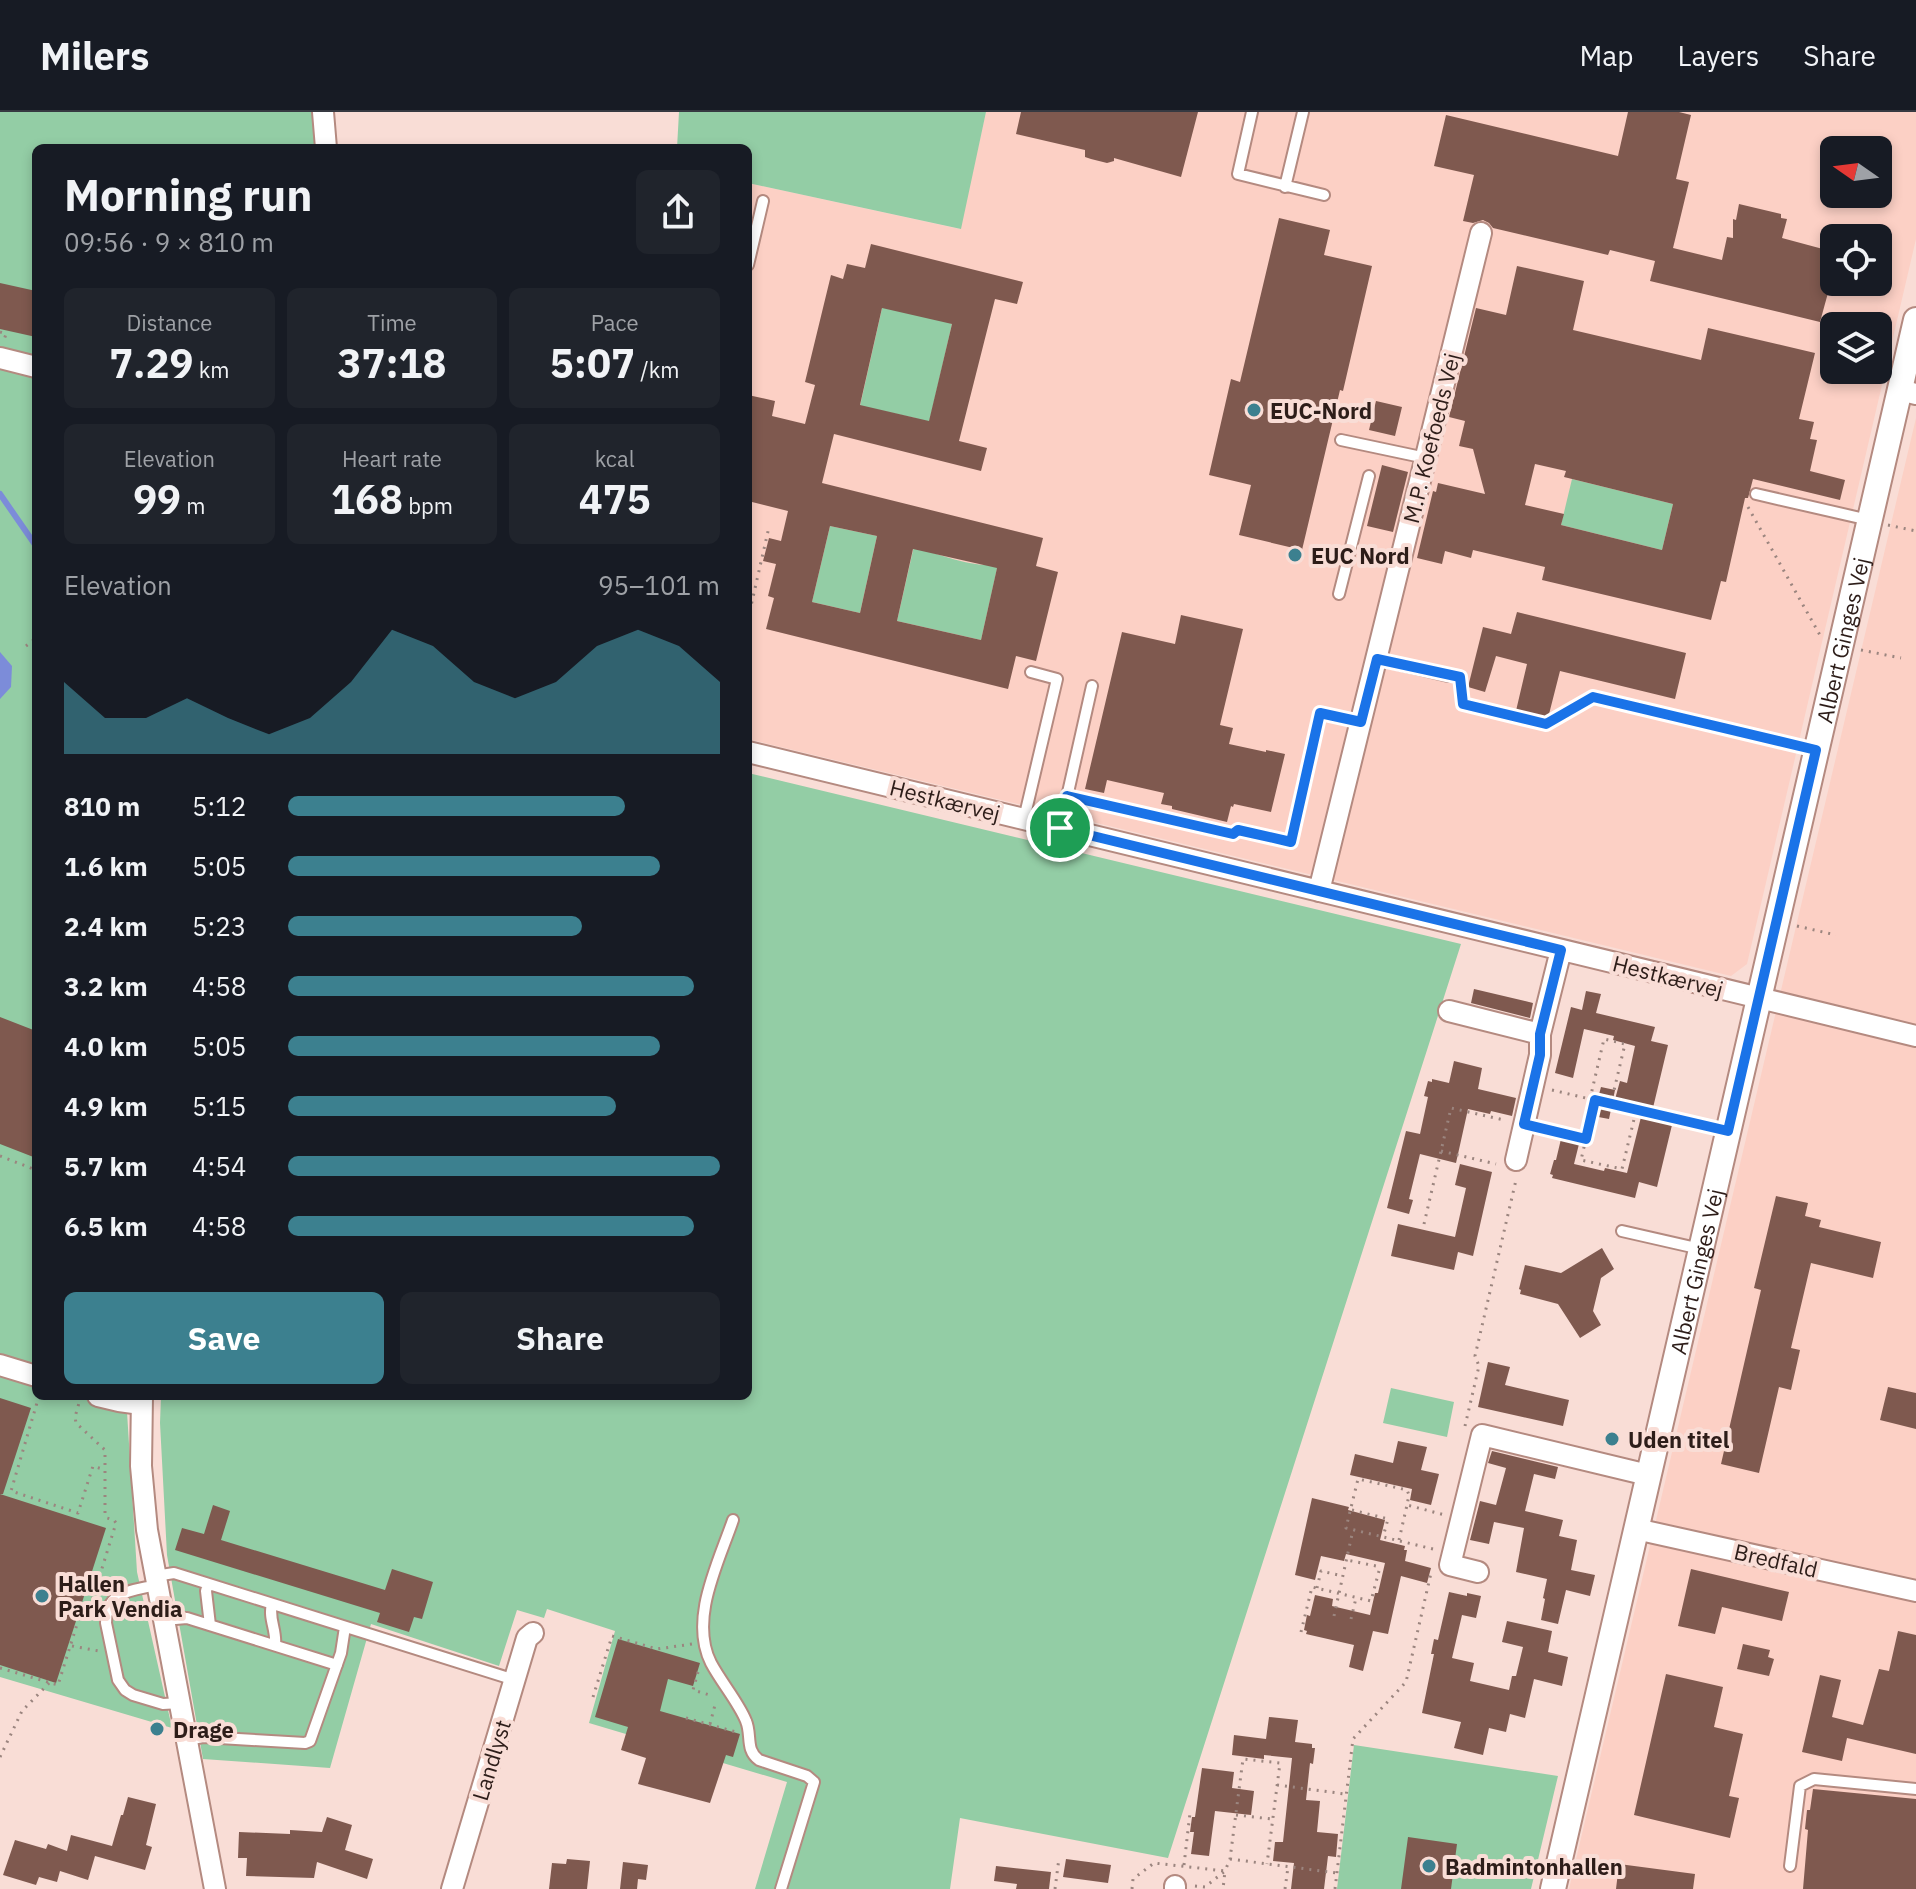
<!DOCTYPE html>
<meta charset="utf-8">
<style>
:root{--surface:#171b24;--page:#20242c;--text:#f1f3f6;--muted:#9ea1a6;--line:#363941;--accent:#3c808f}
body{margin:0;font-family:"IBM Plex Sans",sans-serif;background:var(--page);color:var(--text);height:100vh;display:flex;flex-direction:column;font-size:30px;white-space:nowrap}
*{box-sizing:border-box;margin:0}
p{font-size:26px;color:var(--muted)}
.icon{flex:none;width:44px;height:44px;fill:none;stroke:currentColor;stroke-width:2;stroke-linecap:round;stroke-linejoin:round}
.map{position:relative;flex:1;overflow:hidden}
.panel{position:absolute;left:32px;top:32px;width:720px;height:1256px;display:flex;flex-direction:column;background:var(--surface);border-radius:12px;box-shadow:0 4px 12px #0003}
.panel>*{flex:none}
.needle{width:52px;rotate:284deg}
.tools{position:absolute;left:1820px;top:24px;display:grid;gap:16px}
.tools a{display:grid;place-items:center;width:72px;height:72px;border-radius:12px;background:var(--surface);box-shadow:0 4px 12px #0003;font-size:40px}
.pin{position:absolute;display:grid;place-items:center;width:68px;height:68px;color:#fff;margin:-34px;border:4px solid #fff;border-radius:50%;box-shadow:0 2px 8px #0007}
.round{display:grid;place-items:center;flex:none;width:84px;height:84px;border-radius:12px;background:var(--page)}
.headline{display:flex;align-items:center;justify-content:space-between;height:136px;padding:0 32px}
h1{font-size:44px;font-weight:800;line-height:60px}
.stats{display:grid;grid-template-columns:repeat(3,1fr);gap:12px;height:136px;padding:8px 32px}
.stats div{display:grid;align-content:center;border-radius:12px;background:var(--page);text-align:center}
.stats b{font-size:40px;font-weight:800}
.stats small{font-size:22px;font-weight:400}
.stats p{font-size:22px}
.chart{height:224px;padding:16px 32px}
.chart p{display:flex;justify-content:space-between}
.chart svg{width:100%;height:144px;margin-top:8px;fill:var(--accent);opacity:.7}
.cta{display:flex;gap:16px;margin-top:auto;padding:16px 32px}
.cta a{flex:1;height:92px;border-radius:12px;background:var(--accent);color:#fff;font-size:32px;font-weight:800;line-height:92px;text-align:center}
.cta a+a{background:var(--page);color:var(--text)}
ul{padding:0 32px;list-style:none;font-size:26px}
li{display:grid;grid-template-columns:128px 96px 1fr;align-items:center;height:60px}
li i{height:20px;border-radius:10px;background:var(--accent)}
header{display:flex;align-items:center;gap:48px;box-sizing:border-box;height:112px;padding:0 40px;background:var(--surface);border-bottom:2px solid var(--line)}
header strong{font-size:38px}
nav{display:flex;gap:44px;margin-inline-start:auto;font-size:28px}
.map>svg:first-child{display:block}
</style>
<header>
<strong>Milers</strong>
<nav><a>Map</a><a>Layers</a><a>Share</a></nav>
</header>
<div class="map">
<svg width="1916" height="1777" viewBox="0 0 1916 1777">
<rect width="100%" height="100%" fill="#f9ddd6"/>
<!-- built -->
<path fill="#fcd0c5" fill-rule="evenodd" d="M986,0H1916V127L1747,852L1731,864L748,627V71L960,117ZM1834,38H1878V82H1834ZM1834,126H1878V170H1834ZM1834,214H1878V258H1834Z
M1916,306V1777H1569Z"/>
<!-- green -->
<path fill="#93cda5" d="M0,0H313L316,36H36V1284H126L137,1460L172,1616L0,1565Z
M679,0H986L961,117L748,71V36H677Z
M885,183L952,212L929,311L915,306L860,294Z
M1572,367L1673,392L1662,438L1561,413Z
M830,414L877,424L860,501L812,490Z
M914,434C936,442 976,457 998,452L981,528L897,509Z
M748,661L1461,832L1168,1746L960,1706L950,1777H755L787,1670L589,1611L615,1519L547,1497L544,1506L517,1498L499,1554L371,1512L330,1656L203,1647L167,1443L160,1311L161,1284H748Z
M1391,1276L1454,1290L1447,1325L1383,1311Z
M1354,1633L1558,1664L1531,1777H1337Z"/>
<!-- water -->
<path fill="#7c8cd9" d="M0,540L12,554L11,575L0,587Z"/>
<g fill="none" stroke-linecap="round" stroke-linejoin="round">
<!-- stream -->
<path stroke="#7c8cd9" stroke-width="6" d="M0,382L36,434"/>
</g>
<!-- building -->
<path fill="#7f594f" fill-rule="evenodd" d="M1021,0H1198L1181,65L1114,46V49L1107,51L1091,47L1085,45V38L1016,22Z
M1628,0H1679L1691,3L1676,67L1689,70L1673,136L1722,148L1727,125L1733,126V107L1736,108L1739,92L1781,102V106L1787,107L1782,126L1834,140V159L1820,210L1650,169L1655,149L1610,138L1608,143L1493,116L1489,111L1483,108L1473,111L1463,109L1474,63L1434,54L1446,3L1618,44Z
M1279,106L1330,118L1324,143L1372,154L1343,279L1340,278L1302,438L1239,423L1251,373L1209,363L1231,267L1240,270Z
M871,132L1023,170L1017,192L995,187L959,329L987,336L981,359L834,322L822,371L1043,426L1036,454L1058,460L1036,549L1016,544L1008,577L766,517L774,486L768,484L776,452L763,449L769,426L781,429L788,399L748,389V283L775,289L772,304L805,312L815,273L805,270L831,163L843,167L847,152L865,156ZM882,196L952,212L929,309L860,293ZM830,414L877,424L860,501L812,490ZM913,437L997,456L981,528L897,509Z
M1517,154L1584,169L1573,218L1701,248L1708,216L1815,241L1799,307L1814,310L1810,327L1817,328L1810,359L1845,368L1840,388L1753,367L1748,386H1745L1726,470L1721,469L1711,508L1542,468L1545,455L1473,438L1471,446L1445,439L1442,452L1417,446L1433,379L1436,380L1438,371L1485,382L1473,337L1459,334L1465,309L1449,305L1476,196L1506,203ZM1535,352L1566,359L1564,365L1673,392L1662,438L1561,413L1564,402L1525,393Z
M0,171L36,179V225L0,217Z
M1376,289L1402,295L1395,324L1369,318Z
M1382,353L1408,360L1393,420L1367,414Z
M1517,500L1686,541L1675,587L1560,559L1547,610L1515,603L1527,552L1496,544L1485,580L1468,575L1483,515L1511,522Z
M1181,503L1243,517L1220,613L1233,616L1229,632L1266,640V638L1285,642L1271,700L1234,692L1233,695L1231,694L1227,710L1172,697V694L1161,692L1164,681L1107,668L1104,681L1085,677L1122,520L1175,532Z
M1474,877L1533,891L1530,906L1471,891Z
M1586,879L1601,882L1596,901L1655,915L1651,929L1668,933L1652,1000L1614,991L1620,969L1627,971L1635,934L1613,928L1614,924L1584,917L1573,966L1555,961L1571,895L1582,898Z
M0,905L36,919V1046L0,1032Z
M1454,949L1482,956L1478,977L1516,986L1512,1004L1491,999L1490,1002L1468,997L1456,1051L1420,1042L1409,1087L1413,1088L1409,1102L1387,1096L1406,1019L1420,1022L1428,985L1424,984L1428,969L1432,970V967L1449,971Z
M1601,975L1615,978L1609,1007L1593,1004Z
M1641,1005L1672,1013L1657,1075L1639,1070L1635,1086L1552,1066L1553,1063L1550,1062L1554,1048H1556L1561,1027L1579,1032L1574,1052L1604,1059L1605,1056L1627,1061Z
M1460,1052L1492,1060L1473,1144L1458,1140L1454,1158L1391,1144L1398,1112L1455,1125L1466,1076L1455,1073Z
M1776,1084L1808,1091L1805,1104L1821,1108L1819,1115L1881,1130L1873,1166L1811,1151L1791,1236L1800,1238L1791,1278L1779,1275L1759,1361L1721,1352L1761,1178L1754,1176Z
M1602,1136L1614,1157L1601,1166L1593,1199L1601,1213L1580,1226L1558,1192L1520,1182L1521,1178L1519,1177L1525,1153L1561,1161Z
M1488,1250L1510,1255L1505,1273L1569,1288L1563,1314L1478,1295Z
M1888,1275L1916,1281V1317L1880,1308Z
M0,1286L31,1296L3,1382H0L106,1416L56,1571L0,1553Z
M1398,1329L1427,1335L1421,1358L1439,1362L1431,1393L1410,1388L1412,1377L1350,1363L1355,1342L1393,1351Z
M1492,1339L1558,1355L1555,1367L1534,1362L1525,1399L1563,1408L1559,1424L1577,1428L1571,1458L1595,1463L1590,1484L1566,1478L1558,1512L1541,1508L1545,1487L1543,1486L1547,1467L1516,1460L1524,1416L1494,1410L1489,1432L1470,1428L1480,1389L1496,1393L1506,1356L1488,1351Z
M1312,1386L1349,1395L1348,1398L1385,1408L1380,1428L1405,1434L1404,1438H1407L1405,1449L1431,1456L1427,1471L1401,1464L1388,1522L1373,1519L1363,1559L1349,1555L1354,1533L1306,1522L1307,1519L1304,1518L1307,1503L1310,1504L1315,1483L1333,1487L1332,1494L1370,1503L1375,1481H1378L1385,1451L1346,1442L1344,1449L1321,1444L1315,1468L1295,1463Z
M213,1393L230,1399L221,1428L385,1478L392,1457L433,1470L422,1507L414,1505L409,1520L377,1510L380,1501L175,1438L182,1416L204,1422Z
M1691,1457L1789,1480L1782,1509L1722,1495L1715,1522L1678,1514Z
M1449,1480L1467,1484V1481L1481,1484L1476,1506L1462,1503L1452,1546L1474,1551L1470,1569L1509,1578L1512,1564H1516L1523,1535L1502,1530L1507,1509L1552,1519L1548,1540L1568,1545L1562,1574L1534,1567L1525,1606L1510,1602L1506,1620L1489,1616L1483,1643L1454,1636L1461,1610L1422,1601L1434,1542H1431L1434,1527L1438,1528Z
M1898,1519L1916,1523V1642L1847,1626L1842,1649L1802,1640L1820,1563L1841,1568L1832,1605L1863,1613L1879,1557L1889,1559Z
M618,1527L700,1551L693,1574L668,1567L660,1599L740,1622L733,1645L726,1643L710,1691L638,1672L646,1646L621,1638L628,1615L595,1605Z
M1743,1532L1770,1538L1768,1545L1774,1547L1769,1564L1737,1557Z
M1666,1562L1723,1575L1714,1615L1743,1622L1729,1684L1739,1686L1730,1726L1634,1703Z
M1269,1605L1298,1608L1295,1630L1312,1632V1636H1315L1313,1652L1310,1651L1306,1688L1320,1689L1317,1720L1338,1722L1336,1745L1328,1744L1324,1777H1291L1294,1751L1273,1749L1275,1730H1283L1292,1646L1264,1643V1647L1232,1643L1234,1623L1266,1627Z
M1202,1656L1234,1660L1232,1676L1254,1679L1251,1703L1215,1699L1209,1744L1191,1742L1194,1720H1190L1192,1705H1195Z
M1813,1677L1916,1687V1777H1803L1808,1718L1805,1717L1807,1698H1810Z
M128,1685L156,1692L146,1733L152,1735L145,1758L95,1744L88,1768L60,1759L57,1770L39,1765L36,1773L3,1763L15,1728L46,1737L48,1732L67,1739L71,1723L112,1734L121,1703H123Z
M327,1705L352,1713L345,1738L373,1747L367,1767L317,1750L314,1766L246,1764L247,1746H238L239,1720L290,1722V1718L322,1720Z
M1408,1725L1457,1732L1451,1777H1401Z
M567,1747L590,1749L587,1777H549L552,1751L566,1752Z
M1066,1747L1111,1753L1108,1771L1063,1765Z
M623,1750L648,1753L646,1768L638,1767L637,1777H620Z
M1619,1752L1695,1762L1693,1777H1616Z
M996,1754L1051,1760L1049,1777H1016L1017,1772L994,1769Z"/>
<g fill="none" stroke-linecap="round" stroke-linejoin="round">
<defs>
<path id="service" d="M1252,0L1238,62L1324,83
M1285,75L1303,0
M748,153L763,89
M1341,328L1426,346
M1756,382L1869,408
M1339,482L1369,364
M1377,547L1448,564
M1067,684L1233,722L1238,718L1291,730L1320,601L1361,610
M1024,707L1057,567L1031,560
M1060,716L1092,574
M1622,1119L1701,1137
M733,1408C718,1452 689,1507 711,1551C721,1570 739,1591 746,1609C752,1623 745,1638 759,1648L807,1664L814,1670L781,1777
M155,1464L174,1461L515,1568
M208,1472L206,1479L210,1513
M157,1473C132,1479 106,1478 106,1511L118,1568L125,1578L133,1583L163,1592L180,1591
M272,1492C268,1506 277,1519 275,1533
M164,1508L187,1506L337,1553
M187,1628L203,1625L305,1631L310,1629L341,1541L345,1515
M1790,1754L1800,1674L1814,1667L1916,1677"/>
<path id="minor" d="M323,0L326,36
M0,246L36,255
M1900,278L1916,282
M748,640L1916,924
M1319,779L1481,121
M1449,899L1540,922L1561,838
M1516,1048L1540,943V922
M0,1253L36,1264
M98,1284L119,1289L141,1292
M142,1284L141,1354L147,1418L215,1777
M1636,1417L1916,1479
M1478,1460L1450,1453L1482,1323L1648,1363
M452,1777L527,1526L533,1521
M1175,1777V1774"/>
<g id="tertiary">
<path id="s1" d="M1553,1777L1916,208"/>
</g>
</defs>
<!-- service casing -->
<use href="#service" stroke="#b48a80" stroke-width="14"/>
<!-- minor casing -->
<use href="#minor" stroke="#b48a80" stroke-width="24"/>
<!-- tertiary casing -->
<use href="#tertiary" stroke="#b48a80" stroke-width="28"/>
<!-- path -->
<path stroke="#9b857f" stroke-width="3" stroke-dasharray="2 6" stroke-linecap="butt" d="M0,220L6,222L4,228
M1748,395L1821,525
M1888,413L1916,419
M748,507L769,415
M26,534L36,526
M1861,538L1901,546
M1461,569L1463,592L1546,612L1593,585L1797,634
M1797,814L1836,823
M1552,978L1708,1015
M1590,987L1604,927L1625,932L1611,991
M1595,988L1581,1048L1622,1057L1636,999
M1543,1017L1586,1027
M1441,1039L1496,1052
M0,1044L36,1058
M1424,1112L1451,996L1504,1008
M39,1284L11,1379L78,1401L93,1354L105,1358
M1465,1314L1479,1254L1475,1244L1516,1068
M1352,1398L1388,1407L1383,1425
M1399,1428L1407,1393
M1433,1437L1346,1416L1358,1367L1407,1378L1409,1383L1407,1393L1445,1403
M1317,1476L1321,1459L1343,1464
M1334,1504L1353,1418
M1351,1507L1356,1486
M1301,1520L1312,1475L1371,1489L1379,1459L1376,1454L1347,1448
M72,1534L99,1539
M0,1556L58,1573L84,1490L91,1492L116,1411L114,1408L107,1406L105,1403V1338L76,1311L75,1305L79,1291
M698,1560L693,1578L713,1584
M593,1585L612,1524L657,1537L692,1532
M686,1606L736,1620
M710,1612L716,1589
M0,1645L22,1599L50,1570
M1277,1673L1345,1682
M1236,1703L1272,1707
M1230,1747L1337,1761
M1184,1753L1190,1701
M1195,1774L1205,1775L1225,1759L1230,1747L1243,1647L1280,1651L1267,1752
M1055,1777L1059,1746
M1132,1777L1133,1767L1154,1751L1225,1759L1223,1777
M1285,1777L1288,1755
M1335,1777L1353,1627L1406,1570L1431,1461"/>
<!-- service -->
<use href="#service" stroke="#fff" stroke-width="10"/>
<!-- minor -->
<use href="#minor" stroke="#fff" stroke-width="20"/>
<!-- tertiary -->
<use href="#tertiary" stroke="#fff" stroke-width="24"/>
</g>
<g fill="none" stroke-linecap="round" stroke-linejoin="round">
<defs>
<path id="route" d="M1377,547L1460,565L1463,592L1546,612L1593,585L1816,638L1728,1019L1595,988L1586,1027L1524,1012L1540,943V922L1561,838L1060,716L1067,684L1233,722L1238,718L1291,730L1320,601L1361,610Z"/>
</defs>
<!-- route casing -->
<use href="#route" stroke="#fff" stroke-width="16"/>
<!-- route -->
<use href="#route" stroke="#1a73e8" stroke-width="10"/>
</g>
<!-- markers -->
<g fill="#3c808f" stroke="#f9ddd6" stroke-width="3">
<circle cx="1254" cy="298" r="8"/>
<circle cx="1295" cy="443" r="8"/>
<circle cx="1612" cy="1327" r="8"/>
<circle cx="42" cy="1484" r="8"/>
<circle cx="157" cy="1617" r="8"/>
<circle cx="1429" cy="1754" r="8"/>
</g>
<g text-anchor="middle" dominant-baseline="central" stroke-width="8" stroke-linejoin="round" paint-order="stroke">
<!-- poi labels -->
<g font-size="22" font-weight="bold" fill="#2d1d19" stroke="#f9ddd6" text-anchor="start">
<text x="1270" y="298">EUC-Nord</text>
<text x="1311" y="443">EUC Nord</text>
<text x="1628" y="1327">Uden titel</text>
<text x="58" y="1471">Hallen<tspan x="58" dy="25">Park Vendia</tspan></text>
<text x="173" y="1617">Drage</text>
<text x="1445" y="1754">Badmintonhallen</text>
</g>
<!-- street labels -->
<g font-size="22" fill="#2d1d19" stroke="#f9ddd6">
<text transform="translate(1431 326) rotate(-76)">M.P. Koefoeds Vej</text>
<text stroke="none"><textPath href="#s1" startOffset="1282">Albert Ginges Vej</textPath></text>
<text transform="translate(945 688) rotate(14)">Hestkærvej</text>
<text transform="translate(1668 864) rotate(14)">Hestkærvej</text>
<text stroke="none"><textPath href="#s1" startOffset="634">Albert Ginges Vej</textPath></text>
<text transform="translate(1776 1448) rotate(13)">Bredfald</text>
<text transform="translate(491 1648) rotate(-73)">Landlyst</text>
</g>
</g>
</svg>
<div class="tools">
<a><svg class="needle" viewBox="-14 -14 28 28"><path d="M0-13l5 13h-10z" fill="#e53935"/><path d="M0 13l5-13h-10z" fill="#9ea1a6"/></svg></a>
<a><svg class="icon" aria-label="locate" viewBox="0 0 24 24"><circle cx="12" cy="12" r="6"/><path d="M12 2v4M12 18v4M2 12h4M18 12h4"/></svg></a>
<a><svg class="icon" aria-label="layers" viewBox="0 0 24 24"><path d="M12 4l9 5-9 5-9-5zM3 14l9 5 9-5"/></svg></a>
</div>
<div class="pin" style="left:1060px;top:716px;background:#1e9e55"><svg class="icon" aria-label="arrive" viewBox="0 0 24 24"><path d="M6 21V4h12l-3 4 3 4H6"/></svg></div>
<section class="panel">
<div class="headline"><div><h1>Morning run</h1><p>09:56 · 9 × 810 m</p></div><a class="round"><svg class="icon" aria-label="share" viewBox="0 0 24 24"><path d="M12 15V3M7 8l5-5 5 5M5 13v7h14v-7"/></svg></a></div>
<div class="stats">
<div><p>Distance</p><b>7.29<small> km</small></b></div>
<div><p>Time</p><b>37:18</b></div>
<div><p>Pace</p><b>5:07<small> /km</small></b></div>
</div>
<div class="stats">
<div><p>Elevation</p><b>99<small> m</small></b></div>
<div><p>Heart rate</p><b>168<small> bpm</small></b></div>
<div><p>kcal</p><b>475</b></div>
</div>
<div class="chart"><p><span>Elevation</span>95–101 m</p>
<svg viewBox="0 0 160 44" preserveAspectRatio="none"><path d="M0 44V22L10 33L20 33L30 27L40 33L50 38L60 33L70 22L80 6L90 11L100 22L110 27L120 22L130 11L140 6L150 11L160 22V44z"/></svg>
</div>
<ul>
<li><b>810 m</b>5:12<i style="width:78%"></i></li>
<li><b>1.6 km</b>5:05<i style="width:86%"></i></li>
<li><b>2.4 km</b>5:23<i style="width:68%"></i></li>
<li><b>3.2 km</b>4:58<i style="width:94%"></i></li>
<li><b>4.0 km</b>5:05<i style="width:86%"></i></li>
<li><b>4.9 km</b>5:15<i style="width:76%"></i></li>
<li><b>5.7 km</b>4:54<i style="width:100%"></i></li>
<li><b>6.5 km</b>4:58<i style="width:94%"></i></li>
</ul>
<div class="cta"><a>Save</a><a>Share</a></div>
</section>
</div>
